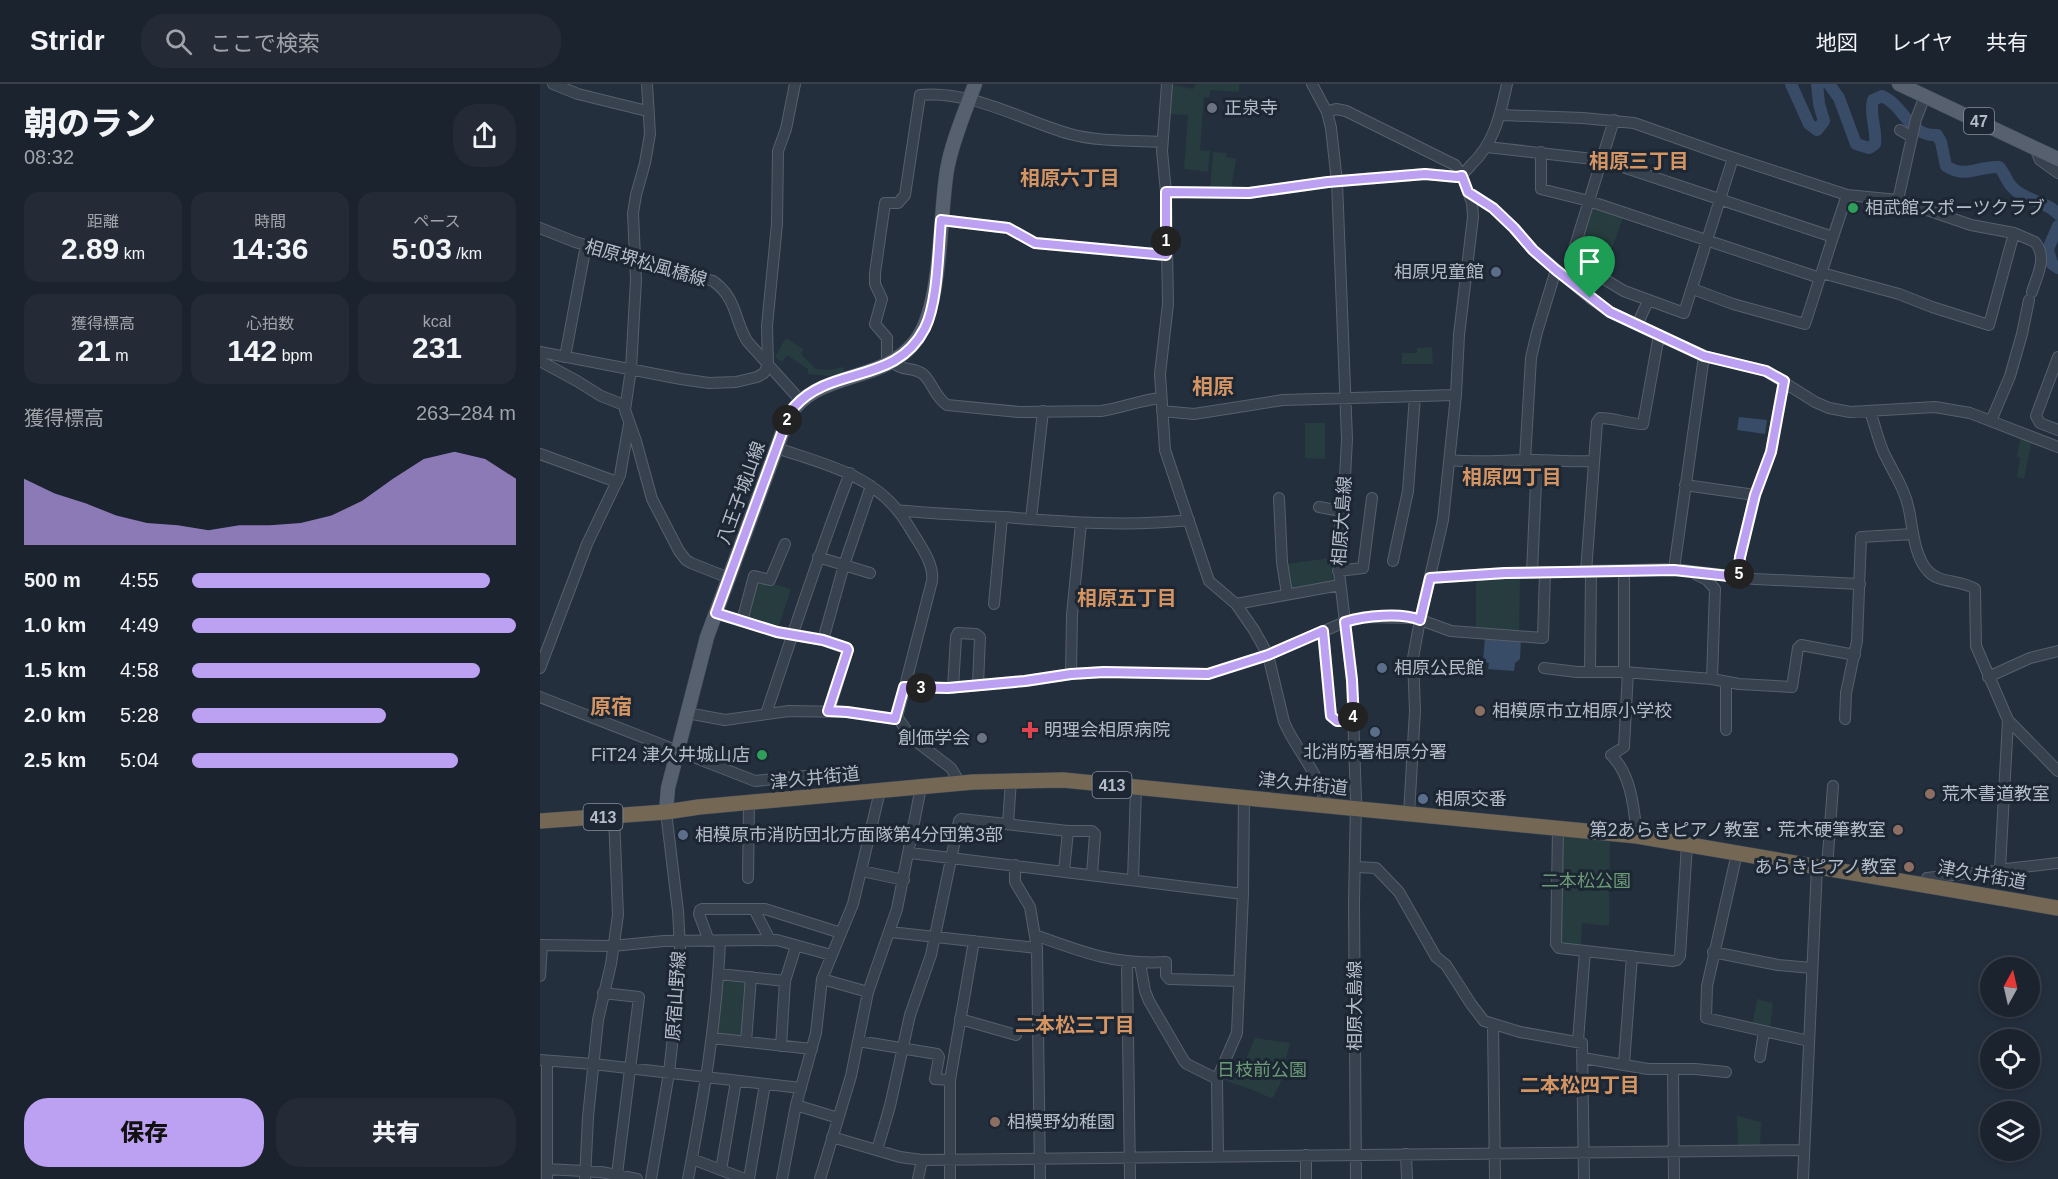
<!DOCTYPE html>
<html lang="ja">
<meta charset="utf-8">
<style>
:root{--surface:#1b232e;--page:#242b36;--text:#f1f3f6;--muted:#a0a4aa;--line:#39404a;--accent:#bca0f2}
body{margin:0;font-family:Arial,"Noto Sans JP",sans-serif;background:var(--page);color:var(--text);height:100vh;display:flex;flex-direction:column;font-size:22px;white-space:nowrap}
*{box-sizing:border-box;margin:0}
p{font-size:20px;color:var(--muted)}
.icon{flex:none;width:33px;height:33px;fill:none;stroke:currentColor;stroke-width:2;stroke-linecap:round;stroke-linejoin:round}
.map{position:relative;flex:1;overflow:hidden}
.drawer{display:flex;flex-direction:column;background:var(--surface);width:540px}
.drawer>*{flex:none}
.needle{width:39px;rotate:8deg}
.controls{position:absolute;left:1440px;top:873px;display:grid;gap:12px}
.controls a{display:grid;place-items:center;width:60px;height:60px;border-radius:50%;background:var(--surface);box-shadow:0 3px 9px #0003,0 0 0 2px var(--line);font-size:30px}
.pin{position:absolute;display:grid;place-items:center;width:51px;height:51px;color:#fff;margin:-62px -26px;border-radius:50% 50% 50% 0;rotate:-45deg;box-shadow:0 0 6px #0007}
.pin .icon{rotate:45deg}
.km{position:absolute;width:30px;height:30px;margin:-15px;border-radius:50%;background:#222;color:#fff;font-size:16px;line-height:30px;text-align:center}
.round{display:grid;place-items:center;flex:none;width:63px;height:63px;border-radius:24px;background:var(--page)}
.headline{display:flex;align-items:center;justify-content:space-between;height:102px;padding:0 24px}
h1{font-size:33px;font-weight:800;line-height:45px}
.figures{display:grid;grid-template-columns:repeat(3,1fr);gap:9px;height:102px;padding:6px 24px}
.figures div{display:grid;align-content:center;border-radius:15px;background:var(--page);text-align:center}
.figures b{font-size:30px;font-weight:800}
.figures small{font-size:16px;font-weight:400}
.figures p{font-size:16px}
.chart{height:168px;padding:12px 24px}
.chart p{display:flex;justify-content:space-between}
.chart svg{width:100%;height:108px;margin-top:6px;fill:var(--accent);opacity:.7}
.cta{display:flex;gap:12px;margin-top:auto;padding:12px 24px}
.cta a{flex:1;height:69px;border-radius:24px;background:var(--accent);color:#111;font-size:24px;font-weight:800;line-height:69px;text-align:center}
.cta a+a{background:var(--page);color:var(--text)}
ul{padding:0 24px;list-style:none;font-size:20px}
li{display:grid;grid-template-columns:96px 72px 1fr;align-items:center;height:45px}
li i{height:15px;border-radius:8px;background:var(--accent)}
header{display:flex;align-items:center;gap:36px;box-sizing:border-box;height:84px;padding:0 30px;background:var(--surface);border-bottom:2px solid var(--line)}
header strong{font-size:28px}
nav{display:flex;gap:33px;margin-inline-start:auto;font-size:21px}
.search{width:420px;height:54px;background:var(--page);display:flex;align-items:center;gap:15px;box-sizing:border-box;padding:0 21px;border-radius:24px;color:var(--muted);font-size:22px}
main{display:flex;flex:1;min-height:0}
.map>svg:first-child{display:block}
</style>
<header>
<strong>Stridr</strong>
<div class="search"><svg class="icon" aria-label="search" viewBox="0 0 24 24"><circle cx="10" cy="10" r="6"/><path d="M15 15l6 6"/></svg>ここで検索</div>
<nav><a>地図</a><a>レイヤ</a><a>共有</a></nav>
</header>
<main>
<section class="drawer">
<div class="headline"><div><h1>朝のラン</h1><p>08:32</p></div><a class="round"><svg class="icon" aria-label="share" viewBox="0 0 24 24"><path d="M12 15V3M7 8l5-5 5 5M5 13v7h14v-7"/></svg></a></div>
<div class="figures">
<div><p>距離</p><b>2.89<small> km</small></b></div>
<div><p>時間</p><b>14:36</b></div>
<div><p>ペース</p><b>5:03<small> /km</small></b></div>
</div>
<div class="figures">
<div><p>獲得標高</p><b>21<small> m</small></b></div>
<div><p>心拍数</p><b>142<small> bpm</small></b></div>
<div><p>kcal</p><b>231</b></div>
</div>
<div class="chart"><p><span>獲得標高</span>263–284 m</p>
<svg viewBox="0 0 160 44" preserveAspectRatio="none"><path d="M0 44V17L10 23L20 27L30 32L40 35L50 36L60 38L70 36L80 36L90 35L100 32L110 26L120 17L130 9L140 6L150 9L160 17V44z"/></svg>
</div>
<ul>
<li><b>500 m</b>4:55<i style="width:92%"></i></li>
<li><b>1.0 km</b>4:49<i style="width:100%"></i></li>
<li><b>1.5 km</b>4:58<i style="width:89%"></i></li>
<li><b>2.0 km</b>5:28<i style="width:60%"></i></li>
<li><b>2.5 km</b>5:04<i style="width:82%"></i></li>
</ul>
<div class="cta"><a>保存</a><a>共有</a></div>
</section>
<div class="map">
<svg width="1518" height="1095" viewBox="0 0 1518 1095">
<rect width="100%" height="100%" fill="#242f3e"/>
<!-- green -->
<path fill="#263c3f" d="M630,0L653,5L656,0H699V8L671,6L669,13H664L660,66L670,67L668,88L644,85L648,31L627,30Z
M673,68L687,69L686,73L696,75L691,105H670Z
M1049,120L1084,131L1063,190L1033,173Z
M246,254L263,265L261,270L276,285L290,286L303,283L305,288L289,292L268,290V285L247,271L242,278L235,273Z
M892,263L893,280H862V269H877V264Z
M765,339H785V375L765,374Z
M1481,352L1492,356L1484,395L1477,393L1480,374L1477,372Z
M789,474L791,476L793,497L752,506L749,504L746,483L748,480Z
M980,494L979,549L936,546V496Z
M216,495L251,505L238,545L205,535Z
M1026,752L1070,756L1069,842L1042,839L1041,861L1022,859L1020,857L1023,754Z
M179,890L211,893L206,958L172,954Z
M1217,915L1233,919L1230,945L1212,942Z
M715,954L750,959L740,1000L733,1013L730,1014C715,1005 698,1002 682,995L685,985L699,991Z
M1197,1032L1221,1038L1220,1063H1198Z"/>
<!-- water -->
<path fill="#394c67" d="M1199,333L1227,336L1225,350L1197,346Z
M945,553L981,555L980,575L975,579L974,587L948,585L949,579L943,578Z"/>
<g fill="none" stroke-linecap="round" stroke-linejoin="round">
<!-- river -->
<path stroke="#394c67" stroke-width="12" d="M1251,0L1269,40L1277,46L1284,37L1279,20L1277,0H1280
M1289,0L1299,14L1316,60L1329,64L1335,60C1337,44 1329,31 1333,16L1342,12C1365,22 1369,53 1397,51L1401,58L1406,82C1426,95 1437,82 1459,83C1465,89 1466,97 1472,103C1484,117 1507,117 1518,130
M1518,142L1508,165L1512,180L1518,184"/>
<defs>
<path id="minor" d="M13,0L38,10L107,27
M107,0L110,50L105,79L96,111L93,129L96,196L91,285L85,326L96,357L112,415L139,467L146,476L151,479L189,494
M627,0L622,67L626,108L628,220L620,290L625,366L669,497L696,520L714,546L728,571L744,638C756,666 781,691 786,722
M772,0L787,28L791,44L797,98L807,355L805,394L797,471L812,596L816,717L814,819L816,1095
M787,28L796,25L806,27L915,81L922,91L932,119L933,133L919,251L916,311L903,436L880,536L873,574L875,627L869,730
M961,31L1043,34L1094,39L1179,69L1307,111
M1074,36L1031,175L1084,207L1144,229L1193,74
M1360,46L1372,53
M947,63L1062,76L1293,153L1307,111L1358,116L1431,141L1474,149L1495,158C1508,174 1497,191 1492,208
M1495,64L1500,76L1518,89
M1001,68V105L1049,117L1280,194
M626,108L709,109L788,98L886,90L917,93C923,91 927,86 931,81C955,58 960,31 967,0
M928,108L953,124L974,144L993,166L1050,214L1070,228L1135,259L1164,272L1226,287L1275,318L1289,324L1310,328L1395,323L1430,329L1518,363
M1358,116L1376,35L1385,12
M401,136L468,144L495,159L626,171
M0,144L35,158L173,197C197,214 194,235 207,257L261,317
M1282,189L1359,210L1392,223L1449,241L1474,149
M1153,205L1193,220L1265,240L1293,153
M1097,241L1108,217
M0,268L141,295L169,299L196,298L217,293L224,289L228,281L227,242L237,140L238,67L246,45L255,0
M25,273L46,161
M1518,273L1496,332L1500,339L1518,346
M0,277L37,297L61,312L84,321
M353,278C361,288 375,282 384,291C393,300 395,313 407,321L479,328L561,327C582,324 600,316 621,314
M347,281V254L335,240L342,215L335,200V189L345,119H358L365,111L380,11C432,6 481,36 530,50C559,58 592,56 622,58
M622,327L654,330L743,316L916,311
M1330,328C1335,341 1338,355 1343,367C1352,387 1365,404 1369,426C1373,445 1374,472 1388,487C1399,500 1421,495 1435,505L1436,562L1468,636L1518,687
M1451,337L1470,292L1482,250L1489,216
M0,370L77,398
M909,376C938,379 965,376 993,376C1014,376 1034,378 1054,377
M985,376L991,274L997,248L1016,186
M1145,401L1215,411
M739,414L742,478L747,510
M779,423L801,427
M357,426C393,430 428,431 464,433C526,438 587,443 649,436
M491,435L503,327
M278,473L330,489
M853,477L868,407L875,312
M1134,485L1164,272
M798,487L823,484L832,414
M1046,488L1057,338L1060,334C1075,334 1088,340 1103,340L1119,251
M992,489L997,376
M1157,491L1167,496L1175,505L1172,595
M1198,493L1200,473L1215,411L1231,368L1244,297
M890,494L965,489L1134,485L1215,495L1320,500
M454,520L462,433
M696,520L800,501
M175,529L237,548L283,556L308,565L289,627
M202,537L214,492L230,496L245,460
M783,547L791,632L797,637H814
M283,556L304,481L331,402
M0,584L47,460L80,391L89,340
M1004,584L1037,588H1084L1172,595L1199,600L1252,603L1258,564L1261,561L1315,571
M1050,588L1051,488
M1084,588V488
M1088,588L1084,663L1071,671C1092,691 1094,726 1097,752
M531,590L532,531L541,439
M1448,593L1490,574L1518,567
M364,603L408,604L485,597L531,590L564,588L668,590L728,571L805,538L824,533L875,534L911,547L1003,554L1005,489
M413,604L416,553L418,549L436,550L440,553L438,601
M0,613L215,697L265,692
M147,629L185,636L249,627L307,628L355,635L357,633L392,497C394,482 384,467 376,454C370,445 365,435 358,427C328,389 280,379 237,364
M226,630C253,549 279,469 310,389
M357,633L373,655L411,684L420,699
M1305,635L1306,609L1317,557L1321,453L1373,450
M1186,646V598
M468,740L471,696
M1018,745L1016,860L1019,864L1133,877L1137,876L1140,872L1147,760
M528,747H552L555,750L552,790
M370,769L703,810
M1197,769L1167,902L1166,934L1269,957
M475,781V798L490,823L497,864L500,1095
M816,783L836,784L859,808L896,873L906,881L931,920L944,937L980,948L1042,959L1044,1095
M1287,784L1293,702
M1460,785L1468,636
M322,787L364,796
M208,794L209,720
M593,796L596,704
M1384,801L1387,794L1518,779
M214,825L230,856
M350,848L497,864
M495,851C542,868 574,881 626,878V891L629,895L699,897
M169,857L159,830L160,826L162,825H225L301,849
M0,861L72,862L124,857L237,856L291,871
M1173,868L1238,881L1272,884
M587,878L590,1095
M600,879L605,907L609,917L644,977L647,980L677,995
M179,890L245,897
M0,892L2,861
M282,895L328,908
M63,909L99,913L77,1090
M420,935L476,951
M953,940L955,1095
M172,954L272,965
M318,957L397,970L399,973L395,995L410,996
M1038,957L1045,867
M206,958L211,893
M241,962L245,897L256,862
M1220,973L1224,947
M1043,974L1108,985H1155L1186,988
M0,976L53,980L261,1004
M1084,980L1092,872
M1133,985L1134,1095
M256,1021L298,1034
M292,1053L360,1073L382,1076L1264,1066
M337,1066L350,1022L370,931L391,871L419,737L421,735L528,747L524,787
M866,1070L867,1095
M766,1071V1095
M678,1073L677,995L697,949L703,810L704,714
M152,1075L205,1095
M7,1085L61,1088L97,1095
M181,1086L196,997
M7,1095V977
M45,1095L48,1033L58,936L71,880L78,831L74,732
M111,1095L129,989L137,916L140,864L138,827L126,728
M148,1095C163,1016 177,937 180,857
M209,1095L225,1000
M242,1095L256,1021L276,949L282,895L313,820L340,707
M280,1095L311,992L328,908L357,825L381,703
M378,1095L382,1076
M410,1095V996L434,857
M1263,1095L1277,782"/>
<path id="major" d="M1359,0L1518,75
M126,728L128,704L167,553L248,333C276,286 341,300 374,259C403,225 399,132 407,86C412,57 425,28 435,0"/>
<path id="highway" d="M0,737L126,728L159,723L433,698L523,696L1097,752L1518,824"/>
</defs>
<!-- minor casing -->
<use href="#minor" stroke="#565f6c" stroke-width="12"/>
<!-- major casing -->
<use href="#major" stroke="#414a57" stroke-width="15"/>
<!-- highway casing -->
<use href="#highway" stroke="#434c59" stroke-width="16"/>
<!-- minor -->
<use href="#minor" stroke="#38414e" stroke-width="10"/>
<!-- major -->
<use href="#major" stroke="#56606e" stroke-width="14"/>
<!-- highway -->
<use href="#highway" stroke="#746855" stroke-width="15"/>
</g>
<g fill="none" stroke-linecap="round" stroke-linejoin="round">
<defs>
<path id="route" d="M885,90L917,93L922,92L928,108L953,124L974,144L993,166L1016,186L1070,228L1164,272L1226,287L1244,297L1231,368L1215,411L1200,473L1198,493L1134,486L965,489L890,494L880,536C861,528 824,532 805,538L812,596L814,637H797L791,632L783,547L728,571L668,590L564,588L531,590L485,597L408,604L364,603L355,635L307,628L288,627L308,566L307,564L283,556L237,548L176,529L243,346C246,338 249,329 255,322C292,281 356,301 385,244C398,218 398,166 401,136L468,144L495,159L626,171V108L709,109L788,98Z"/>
</defs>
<!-- route casing -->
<use href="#route" stroke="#fff" stroke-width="12"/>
<!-- route -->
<use href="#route" stroke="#bca0f2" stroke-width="8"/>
</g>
<!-- markers -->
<g fill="#6b7280" stroke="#1d2633" stroke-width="2">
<circle cx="672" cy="24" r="6"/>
<circle cx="442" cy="654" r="6"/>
</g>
<g fill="#2e9e5b" stroke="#1d2633" stroke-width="2">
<circle cx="1313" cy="124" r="6"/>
<circle cx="222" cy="671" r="6"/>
</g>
<g fill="#5c6f8a" stroke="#1d2633" stroke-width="2">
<circle cx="956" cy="188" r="6"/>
<circle cx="842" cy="584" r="6"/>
<circle cx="835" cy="648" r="6"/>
<circle cx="883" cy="715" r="6"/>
<circle cx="143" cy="751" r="6"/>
</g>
<g fill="#8d6e63" stroke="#1d2633" stroke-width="2">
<circle cx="940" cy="627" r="6"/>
<circle cx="1390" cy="710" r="6"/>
<circle cx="1358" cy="746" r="6"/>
<circle cx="1369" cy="783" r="6"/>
<circle cx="455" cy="1038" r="6"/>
</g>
<path fill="#e0444e" stroke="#1d2633" stroke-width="2" d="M487 637h6v6h6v6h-6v6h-6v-6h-6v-6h6z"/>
<g text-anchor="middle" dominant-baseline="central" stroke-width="6" stroke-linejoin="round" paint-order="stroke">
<!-- shield labels -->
<g fill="#1d2633" stroke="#878f9c" stroke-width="1.5">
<rect x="1424" y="24" width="30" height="26" rx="4.5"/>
<rect x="552.5" y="688" width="39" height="26" rx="4.5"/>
<rect x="43.5" y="720" width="39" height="26" rx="4.5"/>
</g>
<g font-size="16" font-weight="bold" fill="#b4bcc9">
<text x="1439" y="37">47</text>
<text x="572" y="701">413</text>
<text x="63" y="733">413</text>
</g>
<!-- poi labels -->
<g font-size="18" fill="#b4bcc9" stroke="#1d2633" text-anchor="start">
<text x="684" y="24">正泉寺</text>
<text x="1325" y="124">相武館スポーツクラブ</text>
<text x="944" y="188" text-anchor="end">相原児童館</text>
<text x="854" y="584">相原公民館</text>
<text x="952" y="627">相模原市立相原小学校</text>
<text x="504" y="646">明理会相原病院</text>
<text x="430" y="654" text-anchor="end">創価学会</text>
<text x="835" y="668" text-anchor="middle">北消防署相原分署</text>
<text x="210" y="671" text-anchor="end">FiT24 津久井城山店</text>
<text x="1402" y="710">荒木書道教室</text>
<text x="895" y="715">相原交番</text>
<text x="1346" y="746" text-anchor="end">第2あらきピアノ教室・荒木硬筆教室</text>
<text x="155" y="751">相模原市消防団北方面隊第4分団第3部</text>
<text x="1357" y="783" text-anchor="end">あらきピアノ教室</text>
<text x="467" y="1038">相模野幼稚園</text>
</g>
<!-- street labels -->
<g font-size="18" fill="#b4bcc9" stroke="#1d2633">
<text transform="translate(106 179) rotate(16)">相原堺松風橋線</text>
<text transform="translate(201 409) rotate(-70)">八王子城山線</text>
<text transform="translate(802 437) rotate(-86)">相原大島線</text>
<text transform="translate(275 694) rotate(-6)">津久井街道</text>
<text transform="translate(763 700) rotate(6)">津久井街道</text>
<text transform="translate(1442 791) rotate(10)">津久井街道</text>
<text transform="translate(136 912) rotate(-86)">原宿山野線</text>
<text transform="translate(815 922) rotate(-90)">相原大島線</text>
</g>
<!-- park labels -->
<g font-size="18" fill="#6b9a76" stroke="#1d2633">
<text x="1046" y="797">二本松公園</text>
<text x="722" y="986">日枝前公園</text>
</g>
<!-- neighbourhood labels -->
<g font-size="20" font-weight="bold" fill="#d59563" stroke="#1d2633">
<text x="1099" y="77">相原三丁目</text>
<text x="530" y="94">相原六丁目</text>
<text x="972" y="393">相原四丁目</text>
<text x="587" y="514">相原五丁目</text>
<text x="535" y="941">二本松三丁目</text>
<text x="1040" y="1001">二本松四丁目</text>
</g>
<!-- quarter labels -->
<g font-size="21" font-weight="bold" fill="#d59563" stroke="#1d2633">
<text x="673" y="302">相原</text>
<text x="71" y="622">原宿</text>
</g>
</g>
</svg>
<div class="controls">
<a><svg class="needle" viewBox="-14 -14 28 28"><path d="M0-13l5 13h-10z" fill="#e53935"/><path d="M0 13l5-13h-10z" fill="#a0a4aa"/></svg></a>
<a><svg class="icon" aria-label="locate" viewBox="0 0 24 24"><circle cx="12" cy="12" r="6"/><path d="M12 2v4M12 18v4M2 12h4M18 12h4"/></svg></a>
<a><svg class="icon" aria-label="layers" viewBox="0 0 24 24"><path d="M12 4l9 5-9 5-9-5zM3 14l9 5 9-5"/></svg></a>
</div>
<div class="pin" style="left:1050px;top:214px;background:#1e9e55"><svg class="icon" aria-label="arrive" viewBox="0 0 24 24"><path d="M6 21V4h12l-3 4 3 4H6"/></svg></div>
<b class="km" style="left:626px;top:157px">1</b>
<b class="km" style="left:247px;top:336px">2</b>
<b class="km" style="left:381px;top:604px">3</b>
<b class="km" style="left:813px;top:633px">4</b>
<b class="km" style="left:1199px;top:490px">5</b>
</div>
</main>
